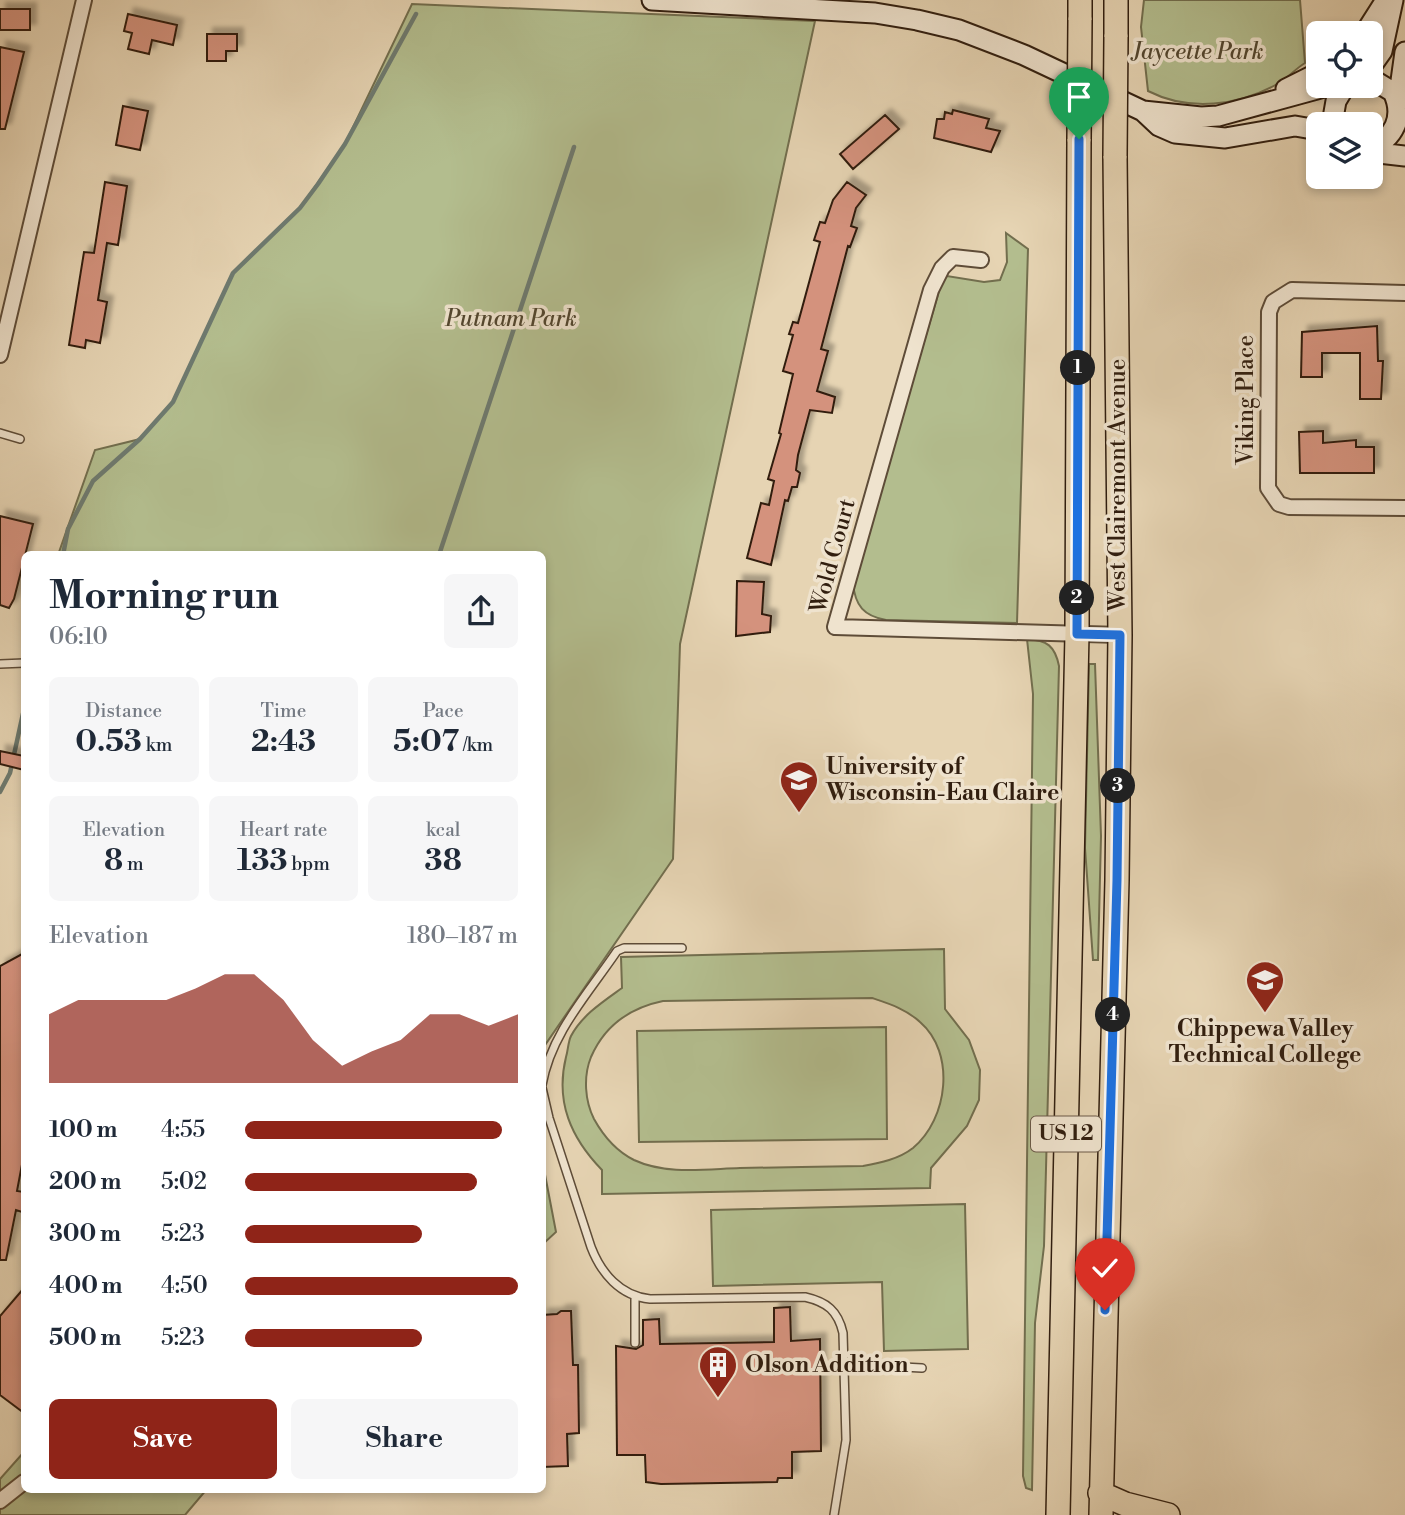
<!DOCTYPE html>
<meta charset="utf-8">
<style>
:root{--surface:#fff;--page:#f6f6f7;--text:#1f2937;--muted:#747a83;--accent:#8f2418}
body{margin:0;font-family:"Libre Bodoni",serif;background:var(--page);color:var(--text);height:100vh;display:flex;flex-direction:column;font-size:26px;white-space:nowrap}
*{box-sizing:border-box;margin:0}
p{font-size:23px;color:var(--muted)}
.icon{flex:none;width:38px;height:38px;fill:none;stroke:currentColor;stroke-width:2;stroke-linecap:round;stroke-linejoin:round}
.map{position:relative;flex:1;overflow:hidden}
.side{position:absolute;left:21px;top:551px;width:525px;height:942px;display:flex;flex-direction:column;background:var(--surface);border-radius:10px;box-shadow:0 4px 10px #0003}
.side>*{flex:none}
.buttons{position:absolute;left:1306px;top:21px;display:grid;gap:14px}
.buttons a{display:grid;place-items:center;width:77px;height:77px;border-radius:10px;background:var(--surface);box-shadow:0 4px 10px #0003;font-size:35px}
.pin{position:absolute;display:grid;place-items:center;width:60px;height:60px;color:#fff;margin:-72px -30px;border-radius:50% 50% 50% 0;rotate:-45deg;box-shadow:0 0 7px #0007}
.pin .icon{rotate:45deg}
.km{position:absolute;width:35px;height:35px;margin:-18px;border-radius:50%;background:#222;color:#fff;font-size:19px;line-height:35px;text-align:center}
.round{display:grid;place-items:center;flex:none;width:74px;height:74px;border-radius:10px;background:var(--page)}
.head{display:flex;align-items:center;justify-content:space-between;height:119px;padding:0 28px}
h1{font-size:38px;font-weight:800;line-height:52px}
.stats{display:grid;grid-template-columns:repeat(3,1fr);gap:10px;height:119px;padding:7px 28px}
.stats div{display:grid;align-content:center;border-radius:10px;background:var(--page);text-align:center}
.stats b{font-size:30px;font-weight:800}
.stats small{font-size:19px;font-weight:400}
.stats p{font-size:19px}
.chart{height:196px;padding:14px 28px}
.chart p{display:flex;justify-content:space-between}
.chart svg{width:100%;height:126px;margin-top:7px;fill:var(--accent);opacity:.7}
.cta{display:flex;gap:14px;margin-top:auto;padding:14px 28px}
.cta a{flex:1;height:80px;border-radius:10px;background:var(--accent);color:#fff;font-size:28px;font-weight:800;line-height:80px;text-align:center}
.cta a+a{background:var(--page);color:var(--text)}
ul{padding:0 28px;list-style:none;font-size:23px}
li{display:grid;grid-template-columns:112px 84px 1fr;align-items:center;height:52px}
li i{height:18px;border-radius:9px;background:var(--accent)}
.map>svg:first-child{display:block}
</style>
<div class="map">
<svg width="1405" height="1515" viewBox="0 0 1405 1515">
<defs>
<filter id="shadow"><feDropShadow dx="6" dy="-6" stdDeviation="2" flood-color="#0004"/></filter>
</defs>
<rect width="100%" height="100%" fill="#e6d4b3"/>
<filter id="stains"><feTurbulence type="fractalNoise" baseFrequency=".00286" numOctaves="4"/><feColorMatrix values="0 0 0 0 .2 0 0 0 0 .09 0 0 0 0 .02 0 0 0 .5 -.17"/></filter>
<radialGradient id="worn" r=".72"><stop offset=".6" stop-color="#630" stop-opacity="0"/><stop offset="1" stop-color="#630" stop-opacity=".3"/></radialGradient>
<!-- green -->
<path fill="#b3bd8e" stroke="#726e4e" stroke-width="2" fill-rule="evenodd" d="M1144,0H1300L1305,63C1295,69 1288,78 1279,83C1239,106 1189,112 1148,91L1141,27Z
M412,4L815,21L680,644L673,859L543,1048L542,555H58L95,450L140,439L173,402L233,273L300,208L345,144Z
M1006,233L1028,249L1017,623L886,620C864,616 855,606 853,583L942,281L947,276L984,282L1000,280L1007,262Z
M1027,639C1047,640 1055,646 1059,666L1044,1246L1035,1323L1032,1490L1026,1488L1023,1476L1033,694Z
M1089,664H1095L1101,836L1098,960H1093L1085,848Z
M944,949L945,1009L969,1040L980,1070L979,1100L967,1126L931,1168L930,1188L602,1194V1170C571,1138 555,1102 566,1057C568,1051 568,1042 571,1036C582,1015 604,1001 622,988L621,957ZM872,998C890,1004 906,1009 920,1022C956,1053 948,1119 913,1148C899,1159 880,1163 863,1166C822,1167 781,1167 740,1168C706,1169 666,1175 634,1160C616,1151 604,1137 594,1119C585,1101 583,1077 591,1057C605,1025 629,1008 663,1001Z
M886,1027L887,1139L639,1142L637,1031Z
M542,1159L556,1232L543,1244H542Z
M965,1204L968,1349L884,1351L882,1282L713,1286L711,1210Z
M24,1452V1489H207L185,1515H0V1479Z"/>
<g fill="none" stroke-linecap="round" stroke-linejoin="round">
<!-- stream -->
<path stroke="#6e7a6f" stroke-width="4.5" d="M63,555L68,529L93,481L140,439L173,402L233,273L300,208L318,184L345,144L416,14
M439,555L574,147
M0,792L10,773L24,709"/>
</g>
<!-- building -->
<path fill="#d4927d" stroke="#311e0f" stroke-width="2" filter="url(#shadow)" d="M0,9H30V30H0Z
M128,14L177,25L173,45L152,40L149,54L128,49L132,33L124,31Z
M207,34H237V51H226V61H207Z
M0,47L24,52L5,129H0Z
M123,106L148,111L140,150L116,145Z
M953,110L989,119L986,128L1000,131L991,152L934,138L937,119H944L945,112L952,114Z
M885,115L899,129L853,169L840,154Z
M105,182L127,186L118,245L107,243L98,300L107,302L100,343L86,340L85,348L69,345L84,252L94,253Z
M847,182L866,195L856,208L851,226L857,228L850,247L848,246L821,349L828,351L817,391L835,397L832,413L810,410L798,455L796,470L800,473L797,487H792L788,501L785,500L771,565L747,558L761,503L769,505L774,481L768,479L781,434L779,433L793,374L783,371L793,335L789,334L793,322L798,323L820,242L814,240L820,222L825,223L833,200Z
M1377,326L1378,361H1383L1381,399H1360V353H1322V377H1301L1302,332Z
M1323,431V443L1356,440V447H1374V473H1300L1299,432Z
M0,516L33,524L14,599L9,608L0,605Z
M737,581L764,582L762,614L771,616L770,632L736,636Z
M0,751L24,756V770L0,764Z
M24,953V1154L17,1191L24,1192V1201L22,1212L16,1210L6,1260H0V966Z
M24,1288V1413L0,1395V1316Z
M790,1307L791,1341L820,1339L821,1451L792,1452V1478H778L777,1482L661,1484L646,1482L645,1455H617L616,1346L636,1349L643,1345V1320L659,1319L660,1344L774,1342V1308Z
M561,1311H571L573,1365H578L579,1433L567,1434L568,1466L542,1467V1315L557,1314Z"/>
<g fill="none" stroke-linecap="round" stroke-linejoin="round">
<defs>
<path id="service" d="M0,433L20,439
M0,664L24,663
M542,1085C551,1033 588,994 617,951L624,948H682
M542,1088L549,1118L591,1247C601,1273 620,1296 650,1299L805,1297C827,1302 838,1311 843,1333L846,1440L834,1515
M635,1296V1343
M844,1364L922,1368"/>
<path id="minor" d="M981,260L953,257L942,268L931,290L835,627L1120,635
M1405,293L1292,290L1273,302L1269,312L1268,488L1279,504L1289,507L1405,508
M0,355L84,0
M0,1501L24,1482"/>
<path id="secondary" d="M652,0L875,13L917,20L959,30L1024,55L1143,111L1159,126L1175,133L1225,138L1295,126L1318,130
M1365,33L1386,0
M1370,68L1382,51L1393,0
M1370,78L1393,92C1405,117 1394,138 1370,149
M1286,89L1318,73
M1398,102L1405,52
M1143,111L1201,117L1218,116L1328,86
M1332,124L1336,101L1345,86
M1370,152L1405,156"/>
<path id="primary" d="M1080,20V0
M1116,37V0
M1100,1493L1125,1504L1168,1515
M1058,1515L1077,634L1079,139
M1101,1515L1117,880L1120,635L1115,156"/>
</defs>
<!-- service casing -->
<use href="#service" stroke="#5e4c38" stroke-width="10"/>
<!-- minor casing -->
<use href="#minor" stroke="#5e4c38" stroke-width="18"/>
<!-- secondary casing -->
<use href="#secondary" stroke="#311e0f" stroke-width="23"/>
<!-- primary casing -->
<use href="#primary" stroke="#311e0f" stroke-width="26"/>
<!-- service -->
<use href="#service" stroke="#efe3ce" stroke-width="7"/>
<!-- minor -->
<use href="#minor" stroke="#efe3ce" stroke-width="14"/>
<!-- secondary -->
<use href="#secondary" stroke="#efe3ce" stroke-width="19"/>
<!-- primary -->
<use href="#primary" stroke="#e6d4b3" stroke-width="23"/>
<defs>
<path id="primary-bridge" d="M1079,139L1080,20
M1115,156L1116,37"/>
</defs>
<!-- primary-bridge casing -->
<use href="#primary-bridge" stroke="#311e0f" stroke-width="26" stroke-linecap="butt"/>
<!-- primary-bridge -->
<use href="#primary-bridge" stroke="#e6d4b3" stroke-width="23"/>
</g>
<g fill="none" stroke-linecap="round" stroke-linejoin="round">
<defs>
<path id="route" d="M1079,139L1077,634L1120,635L1117,880L1105,1310"/>
</defs>
<!-- route casing -->
<use href="#route" stroke="#fff" stroke-width="14"/>
<!-- route -->
<use href="#route" stroke="#1a73e8" stroke-width="9"/>
</g>
<!-- icons -->
<defs>
<symbol id="university-pin" viewBox="-11 -11 22 30"><path d="M0 17L-7.5 6A9.5 9.5 0 1 1 7.5 6Z" fill="#8f2418" stroke="#efe3ce"/><path d="M0-5L7-2L0 1L-7-2ZM-4 1L0 2.5L4 1V4Q0 6-4 4Z" fill="#fff"/></symbol>
<symbol id="building-pin" viewBox="-11 -11 22 30"><path d="M0 17L-7.5 6A9.5 9.5 0 1 1 7.5 6Z" fill="#8f2418" stroke="#efe3ce"/><path d="M-4-6H4V6H1V3H-1V6H-4ZM-2.5-4.3h1.7v1.8h-1.7ZM.8-4.3h1.7v1.8H.8ZM-2.5-1h1.7V.8h-1.7ZM.8-1h1.7V.8H.8Z" fill="#fff"/></symbol>
</defs>
<g fill-rule="evenodd">
<use href="#university-pin" x="777" y="758" width="44" height="60"/>
<use href="#university-pin" x="1243" y="958" width="44" height="60"/>
<use href="#building-pin" x="696" y="1343" width="44" height="60"/>
</g>
<g text-anchor="middle" dominant-baseline="central" stroke-width="7" stroke-linejoin="round" paint-order="stroke">
<!-- shield labels -->
<rect fill="#efe3ce" stroke="#6a5948" stroke-width="2" x="1031" y="1116.5" width="70" height="35" rx="5"/>
<g font-size="21" font-weight="bold" fill="#311e0f">
<text x="1066" y="1134">US 12</text>
</g>
<!-- park labels -->
<g font-size="23" font-style="italic" fill="#52462f" stroke="#efe3ce">
<text x="1198" y="52">Jaycette Park</text>
<text x="511" y="319">Putnam Park</text>
</g>
<!-- street labels -->
<g font-size="23" fill="#311e0f" stroke="#efe3ce">
<text transform="translate(1246 400) rotate(-90)">Viking Place</text>
<text transform="translate(1118 485) rotate(-90)">West Clairemont Avenue</text>
<text transform="translate(833 556) rotate(-75)">Wold Court</text>
</g>
<!-- poi labels -->
<g font-size="23" font-weight="bold" fill="#311e0f" stroke="#efe3ce" text-anchor="start">
<text x="826" y="767">University of<tspan x="826" dy="26">Wisconsin-Eau Claire</tspan></text>
<text x="1265" y="1029" text-anchor="middle">Chippewa Valley<tspan x="1265" dy="26">Technical College</tspan></text>
<text x="745" y="1365">Olson Addition</text>
</g>
</g>
<rect width="100%" height="100%" filter="url(#stains)"/>
<rect width="100%" height="100%" fill="url(#worn)"/>
</svg>
<div class="buttons">
<a><svg class="icon" aria-label="locate" viewBox="0 0 24 24"><circle cx="12" cy="12" r="6"/><path d="M12 2v4M12 18v4M2 12h4M18 12h4"/></svg></a>
<a><svg class="icon" aria-label="layers" viewBox="0 0 24 24"><path d="M12 4l9 5-9 5-9-5zM3 14l9 5 9-5"/></svg></a>
</div>
<div class="pin" style="left:1079px;top:139px;background:#1e9e55"><svg class="icon" aria-label="arrive" viewBox="0 0 24 24"><path d="M6 21V4h12l-3 4 3 4H6"/></svg></div>
<div class="pin" style="left:1105px;top:1310px;background:#d93025"><svg class="icon" aria-label="check" viewBox="0 0 24 24"><path d="M5 12l5 5 9-10"/></svg></div>
<b class="km" style="left:1078px;top:368px">1</b>
<b class="km" style="left:1077px;top:598px">2</b>
<b class="km" style="left:1118px;top:786px">3</b>
<b class="km" style="left:1113px;top:1015px">4</b>
<section class="side">
<div class="head"><div><h1>Morning run</h1><p>06:10</p></div><a class="round"><svg class="icon" aria-label="share" viewBox="0 0 24 24"><path d="M12 15V3M7 8l5-5 5 5M5 13v7h14v-7"/></svg></a></div>
<div class="stats">
<div><p>Distance</p><b>0.53<small> km</small></b></div>
<div><p>Time</p><b>2:43</b></div>
<div><p>Pace</p><b>5:07<small> /km</small></b></div>
</div>
<div class="stats">
<div><p>Elevation</p><b>8<small> m</small></b></div>
<div><p>Heart rate</p><b>133<small> bpm</small></b></div>
<div><p>kcal</p><b>38</b></div>
</div>
<div class="chart"><p><span>Elevation</span>180–187 m</p>
<svg viewBox="0 0 160 44" preserveAspectRatio="none"><path d="M0 44V20L10 15L20 15L30 15L40 15L50 11L60 6L70 6L80 15L90 29L100 38L110 33L120 29L130 20L140 20L150 24L160 20V44z"/></svg>
</div>
<ul>
<li><b>100 m</b>4:55<i style="width:94%"></i></li>
<li><b>200 m</b>5:02<i style="width:85%"></i></li>
<li><b>300 m</b>5:23<i style="width:65%"></i></li>
<li><b>400 m</b>4:50<i style="width:100%"></i></li>
<li><b>500 m</b>5:23<i style="width:65%"></i></li>
</ul>
<div class="cta"><a>Save</a><a>Share</a></div>
</section>
</div>
